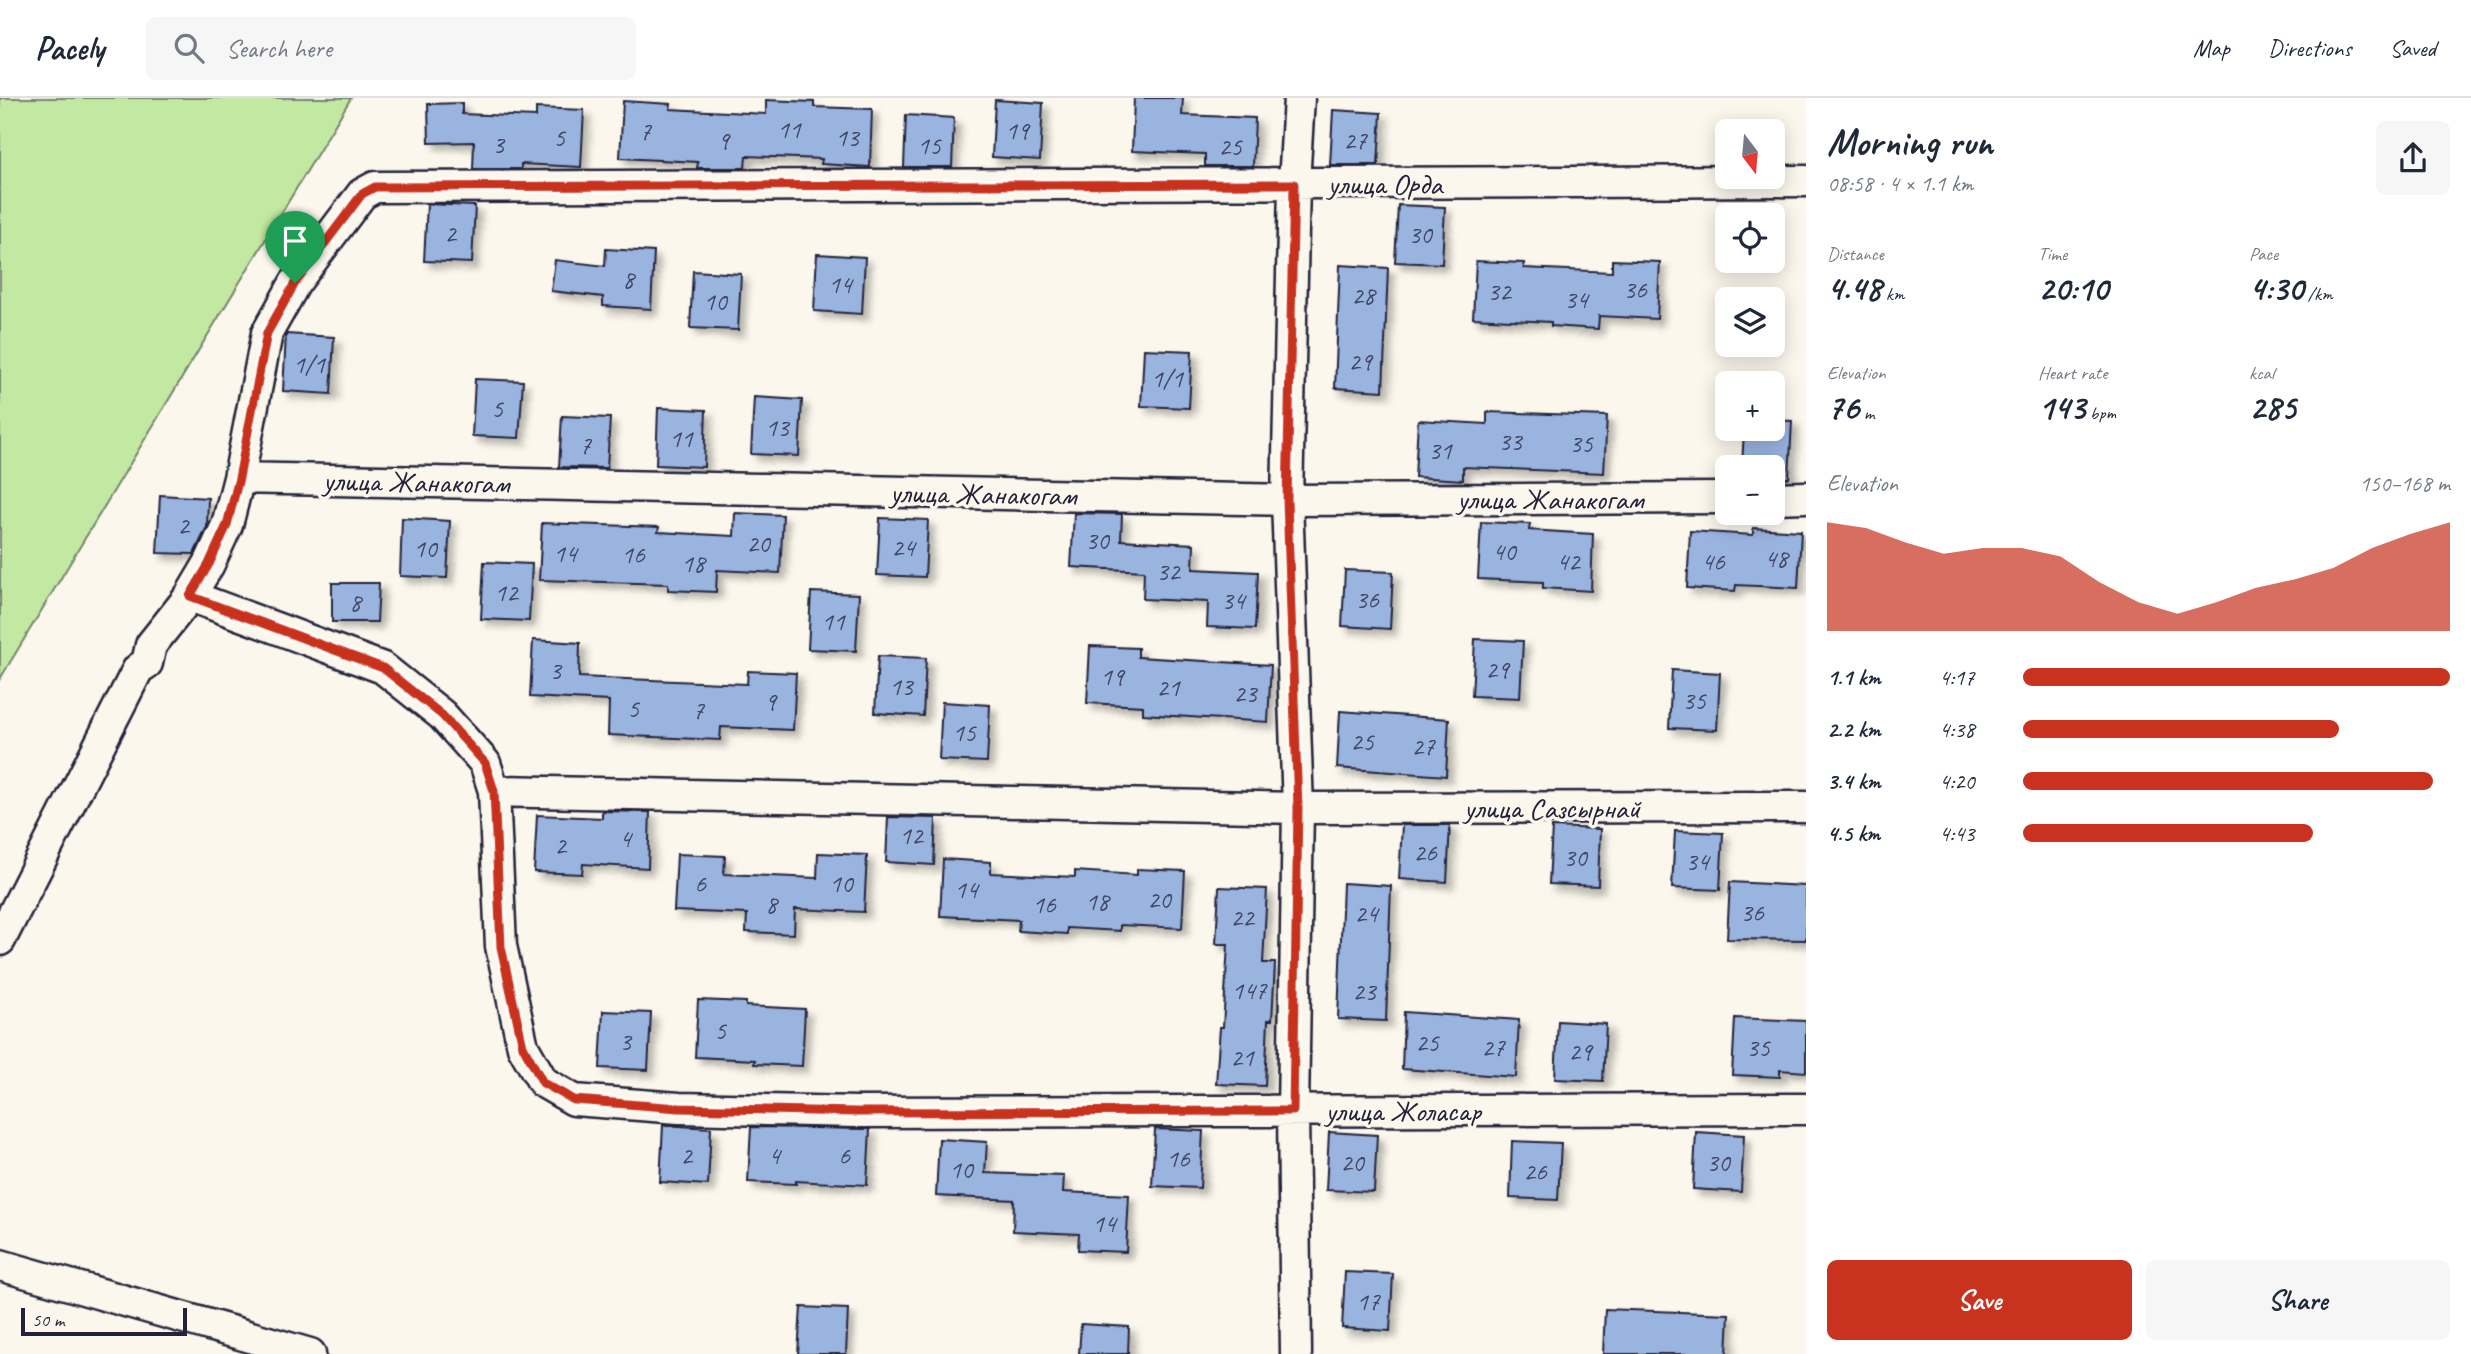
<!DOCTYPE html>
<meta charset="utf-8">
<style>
:root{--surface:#fff;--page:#f6f6f7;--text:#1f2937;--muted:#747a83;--line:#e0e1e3;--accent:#c8321e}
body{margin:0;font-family:Caveat,sans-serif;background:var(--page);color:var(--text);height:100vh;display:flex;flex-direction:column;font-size:26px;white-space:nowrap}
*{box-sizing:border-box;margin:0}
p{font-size:23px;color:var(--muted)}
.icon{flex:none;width:38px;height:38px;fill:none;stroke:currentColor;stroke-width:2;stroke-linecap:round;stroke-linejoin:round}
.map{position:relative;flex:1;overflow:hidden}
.sheet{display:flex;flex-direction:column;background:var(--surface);width:665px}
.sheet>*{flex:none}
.needle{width:46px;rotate:164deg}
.tools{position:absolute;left:1715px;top:21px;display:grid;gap:14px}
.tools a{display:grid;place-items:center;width:70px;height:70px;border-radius:10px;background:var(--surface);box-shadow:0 4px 18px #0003;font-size:35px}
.scale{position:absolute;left:21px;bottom:18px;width:166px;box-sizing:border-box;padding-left:7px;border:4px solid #22223b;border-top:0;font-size:19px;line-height:24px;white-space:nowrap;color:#22223b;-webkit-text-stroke:5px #fbf7ec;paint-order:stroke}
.pin{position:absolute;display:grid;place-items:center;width:60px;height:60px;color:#fff;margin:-72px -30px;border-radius:50% 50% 50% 0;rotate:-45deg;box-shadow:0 0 7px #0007}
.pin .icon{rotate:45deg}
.round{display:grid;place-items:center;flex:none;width:74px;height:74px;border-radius:10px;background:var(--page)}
.overview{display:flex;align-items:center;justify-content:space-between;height:119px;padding:0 21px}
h1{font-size:38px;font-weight:600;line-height:52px}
.metrics{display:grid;grid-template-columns:repeat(3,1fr);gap:10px;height:119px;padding:7px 21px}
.metrics div{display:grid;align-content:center}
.metrics b{font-size:35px;font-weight:600}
.metrics small{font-size:19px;font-weight:400}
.metrics p{font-size:19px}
.chart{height:196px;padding:14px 21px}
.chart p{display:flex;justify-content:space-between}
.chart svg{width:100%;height:126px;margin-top:7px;fill:var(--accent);opacity:.7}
.primary-button{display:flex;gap:14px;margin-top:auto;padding:14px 21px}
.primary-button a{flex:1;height:80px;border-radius:10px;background:var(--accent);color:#fff;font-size:28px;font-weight:600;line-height:80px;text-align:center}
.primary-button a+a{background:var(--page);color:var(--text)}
ul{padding:0 21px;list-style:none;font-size:23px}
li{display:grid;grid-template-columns:112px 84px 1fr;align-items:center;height:52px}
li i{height:18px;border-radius:9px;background:var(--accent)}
header{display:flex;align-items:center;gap:42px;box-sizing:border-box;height:98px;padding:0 35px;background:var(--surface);border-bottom:2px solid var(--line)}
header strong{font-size:33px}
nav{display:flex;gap:38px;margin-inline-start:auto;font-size:24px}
.search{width:490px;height:63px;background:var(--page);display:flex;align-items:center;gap:18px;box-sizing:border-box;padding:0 24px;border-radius:10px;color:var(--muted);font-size:26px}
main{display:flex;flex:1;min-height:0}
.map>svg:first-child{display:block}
</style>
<header>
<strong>Pacely</strong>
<div class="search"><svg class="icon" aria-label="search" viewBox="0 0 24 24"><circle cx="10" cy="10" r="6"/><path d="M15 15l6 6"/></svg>Search here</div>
<nav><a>Map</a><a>Directions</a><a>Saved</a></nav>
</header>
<main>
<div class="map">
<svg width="1806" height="1256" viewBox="0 0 1806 1256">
<defs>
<filter id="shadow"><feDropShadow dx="6" dy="6" stdDeviation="3.5" flood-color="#0004"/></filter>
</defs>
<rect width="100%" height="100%" fill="#fbf7ec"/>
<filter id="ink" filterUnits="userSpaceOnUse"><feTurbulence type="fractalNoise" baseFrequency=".0143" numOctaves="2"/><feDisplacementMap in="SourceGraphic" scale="14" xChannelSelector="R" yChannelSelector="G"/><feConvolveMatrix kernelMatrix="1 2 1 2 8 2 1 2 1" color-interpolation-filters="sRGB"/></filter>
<g filter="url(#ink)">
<!-- green -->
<path fill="#c3e8a2" stroke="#72856e" stroke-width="2" d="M0,0H351L0,581Z"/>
<!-- building -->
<path fill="#9ab4e0" stroke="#22223b" stroke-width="2" filter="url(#shadow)" d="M1134,0H1183L1182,17L1255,20L1253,68H1205V56L1132,53Z
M766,2L814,4V9L872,11L870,69L821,66L822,61L746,58L745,70H697L698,64L620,60L623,3L671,6L670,11L766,16Z
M995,2L1043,5L1040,62L992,59Z
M462,5V16L536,19V10L584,12L581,69L521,66V71H473L474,44L429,45L428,6Z
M1333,12L1381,15L1378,67H1330Z
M906,17L954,20L952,69H904Z
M427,106L475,108L472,165L424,163Z
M1398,107L1445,109L1442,166L1395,164Z
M606,151L654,154L651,211L603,208V199L551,193L555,162L605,168Z
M817,156L865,159L862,216L814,213Z
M1612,162L1660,164L1657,221L1599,218L1598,231L1551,228V224L1473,220L1476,163L1524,165V170L1612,174Z
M1340,167L1388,170L1383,293L1335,290Z
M693,173L741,176L738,232L690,230Z
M286,236L334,239L331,296L283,293Z
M1144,251L1192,253L1189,310L1141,308Z
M475,281L523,283L519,340L472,338Z
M754,299L802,302L799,358L751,356Z
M658,310L706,312L704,369L656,367Z
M1487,314L1607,318L1604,375L1463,369V382L1415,379L1418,322L1487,326Z
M562,318L610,320L607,370L559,369Z
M1773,322L1792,323L1789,380L1773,379V369H1742L1744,331H1773Z
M160,397L208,400L207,429L194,456L157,455Z
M735,415L783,417L780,475L717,472L716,494L668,492V486L539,482L542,425L659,429L658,434L734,438Z
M1074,415L1122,416L1121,442L1194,446L1193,471L1258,474L1255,531L1207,529L1208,504L1143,501L1144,473L1071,469Z
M402,420L450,423L447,480L400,478Z
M880,420L928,422L925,479L877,477Z
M1481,424L1530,426L1529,432L1593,436L1591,493L1543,490V484L1478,481Z
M1753,430L1801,433L1798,490L1736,487L1735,493L1687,490L1690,433L1753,437Z
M484,464L532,466L529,523L481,521Z
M1345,472L1393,474L1390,531L1342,528Z
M332,485H379L377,524H332Z
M811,494L859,496L856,553L808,551Z
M1475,541L1523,543L1520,600L1472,598Z
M533,542L580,545L579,579L747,586L748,573L796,575L793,632L721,629L720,642L608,637L609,603L530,599Z
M1090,548L1138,550V559L1271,567L1268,624L1143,616V608L1087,605Z
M878,558L926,560L923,618L875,615Z
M1672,572L1720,575L1717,632L1669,630Z
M942,604L990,607L987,664L939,662Z
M1340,613L1449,621L1446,678L1337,670Z
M602,713L650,714L648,770L583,766L582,776L534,774L537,717L602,720Z
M888,719L936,720L934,767L886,764Z
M1402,727H1450L1447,784L1399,781Z
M1552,729L1600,731L1598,788L1549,786Z
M1675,733L1723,735L1720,792L1672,790Z
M818,755L867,757L864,814L795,811L794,836L746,834L747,816L674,813L677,756L725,758L724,776L817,780Z
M943,761L991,764V775L1075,779V773L1137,777V771L1185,773L1182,830L1120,827V833L1067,830V836L1018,833L1019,822L940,818Z
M1730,784L1806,788V842L1727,841Z
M1343,785L1391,788L1386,923L1338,921Z
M1219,789L1267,791L1263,865H1275L1272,922H1268L1265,988L1216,986L1220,929H1223L1228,846H1216Z
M698,902L746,904V908L805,911L802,968L754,966L755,962L695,959Z
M603,913L651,915L648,972L600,970Z
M1404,914L1519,922L1516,979L1402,971Z
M1735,920L1806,923V974L1780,972V979L1732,977Z
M1558,923L1606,926L1603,983L1555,981Z
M663,1027L711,1030L708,1087L660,1084Z
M751,1029L870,1031L867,1087L796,1083V1086L748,1084Z
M1155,1031L1203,1033L1200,1090L1152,1088Z
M1329,1034L1377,1037L1374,1094L1326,1092Z
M1696,1034L1744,1037L1741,1094L1693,1091Z
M939,1041L987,1044L985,1075L1064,1078L1063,1094L1129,1097L1126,1154L1078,1152L1079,1136L1013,1133L1014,1102L936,1098Z
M1512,1043L1561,1045L1558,1102L1510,1100Z
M1345,1174L1393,1176L1390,1233L1342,1230Z
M801,1209L848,1211L846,1256H798Z
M1605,1211L1729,1216L1727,1256H1603Z
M1081,1226L1129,1229L1128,1256H1079Z"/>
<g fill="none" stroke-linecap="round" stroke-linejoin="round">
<defs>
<path id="minor" d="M239,380L1287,402L1727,400
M1773,400L1806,399
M190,498L383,570L442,617L485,665L494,693L501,848L523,949L543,984L574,1002L679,1010L857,1014L1806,1011
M494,693L1298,710L1806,709
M0,842L138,571L147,565L151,547L190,498L209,466L227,427L239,380L267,235L295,185L362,96L375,89L1806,83
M0,1167L310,1256
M1296,1256L1293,1013L1298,710L1287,402L1294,86L1299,0"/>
</defs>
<!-- minor casing -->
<use href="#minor" stroke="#22223b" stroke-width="35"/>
<!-- minor -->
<use href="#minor" stroke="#fbf7ec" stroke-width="30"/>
</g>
</g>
<g fill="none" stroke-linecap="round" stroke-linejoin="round" filter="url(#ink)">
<defs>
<path id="route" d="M1294,86L1287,402L1298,710L1293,1013L857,1014L679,1010L574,1002L543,985L523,948L501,849L494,693L485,665L442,617L383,570L190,498L209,466L227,427L239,380L267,235L295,185L362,96L375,89Z"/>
</defs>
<!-- route casing -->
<use href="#route" stroke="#fff" stroke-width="14"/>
<!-- route -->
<use href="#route" stroke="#c8321e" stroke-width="9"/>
</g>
<g text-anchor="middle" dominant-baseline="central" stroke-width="7" stroke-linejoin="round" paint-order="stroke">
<!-- number labels -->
<g font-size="26" fill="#404664">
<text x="789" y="31">11</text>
<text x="1017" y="32">19</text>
<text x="645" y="33">7</text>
<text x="559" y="39">5</text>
<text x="847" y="39">13</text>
<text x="723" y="42">9</text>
<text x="1355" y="42">27</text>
<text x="498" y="46">3</text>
<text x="929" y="47">15</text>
<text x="1230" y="48">25</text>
<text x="450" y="135">2</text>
<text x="1420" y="136">30</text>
<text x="628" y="181">8</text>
<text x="840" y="186">14</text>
<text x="1635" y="191">36</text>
<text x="1499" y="193">32</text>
<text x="1363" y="197">28</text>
<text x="1576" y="201">34</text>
<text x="715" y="203">10</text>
<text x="1360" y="263">29</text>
<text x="309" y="266">1/1</text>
<text x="1167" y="280">1/1</text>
<text x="497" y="310">5</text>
<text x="777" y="329">13</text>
<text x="681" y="340">11</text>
<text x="1510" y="343">33</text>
<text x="1581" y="345">35</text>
<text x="585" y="347">7</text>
<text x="1440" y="352">31</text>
<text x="183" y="427">2</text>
<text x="1097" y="442">30</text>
<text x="758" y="445">20</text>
<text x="903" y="449">24</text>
<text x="425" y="450">10</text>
<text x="1504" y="453">40</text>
<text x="565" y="455">14</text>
<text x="633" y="456">16</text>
<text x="1776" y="460">48</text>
<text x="1568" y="463">42</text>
<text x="1713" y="463">46</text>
<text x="693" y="465">18</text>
<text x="1168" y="473">32</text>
<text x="506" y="494">12</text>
<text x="1367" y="501">36</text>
<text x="1233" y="502">34</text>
<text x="355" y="504">8</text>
<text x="833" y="523">11</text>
<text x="1497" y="571">29</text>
<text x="555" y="572">3</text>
<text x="1112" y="578">19</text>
<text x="901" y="588">13</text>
<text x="1168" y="589">21</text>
<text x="1245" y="595">23</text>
<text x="1694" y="602">35</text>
<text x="770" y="603">9</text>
<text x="633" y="610">5</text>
<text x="698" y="612">7</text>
<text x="964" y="634">15</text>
<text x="1362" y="643">25</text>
<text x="1423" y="648">27</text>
<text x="911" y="737">12</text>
<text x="625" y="740">4</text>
<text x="560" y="747">2</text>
<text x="1425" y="754">26</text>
<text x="1575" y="759">30</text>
<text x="1697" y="763">34</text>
<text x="700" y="785">6</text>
<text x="841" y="785">10</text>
<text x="966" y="791">14</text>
<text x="1159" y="801">20</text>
<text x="1097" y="803">18</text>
<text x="771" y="806">8</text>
<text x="1044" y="806">16</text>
<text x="1752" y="814">36</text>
<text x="1366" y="815">24</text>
<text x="1242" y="819">22</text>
<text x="1249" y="892">147</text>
<text x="1364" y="893">23</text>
<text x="720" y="932">5</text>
<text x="625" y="943">3</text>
<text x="1427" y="944">25</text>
<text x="1493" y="949">27</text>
<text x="1758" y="949">35</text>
<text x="1580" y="953">29</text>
<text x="1242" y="959">21</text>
<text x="686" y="1057">2</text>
<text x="774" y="1057">4</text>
<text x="844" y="1057">6</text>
<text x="1178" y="1060">16</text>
<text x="1352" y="1064">20</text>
<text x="1718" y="1064">30</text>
<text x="961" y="1071">10</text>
<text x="1535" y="1073">26</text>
<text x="1104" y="1125">14</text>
<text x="1368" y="1203">17</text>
</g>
<!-- street labels -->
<g font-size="30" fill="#22223b" stroke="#fbf7ec">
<text x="1385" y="86">улица Орда</text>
<text transform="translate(416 384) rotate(1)">улица Жанакогам</text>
<text transform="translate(983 396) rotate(1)">улица Жанакогам</text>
<text x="1550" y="401">улица Жанакогам</text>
<text x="1552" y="710">улица Сазсырнай</text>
<text x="1403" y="1013">улица Жоласар</text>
</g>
</g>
</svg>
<div class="tools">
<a><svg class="needle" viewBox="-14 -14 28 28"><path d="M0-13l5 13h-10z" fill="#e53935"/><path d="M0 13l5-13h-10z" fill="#747a83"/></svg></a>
<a><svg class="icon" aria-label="locate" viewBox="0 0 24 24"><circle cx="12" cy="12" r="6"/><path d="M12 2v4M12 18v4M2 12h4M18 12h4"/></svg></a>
<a><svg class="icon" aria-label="layers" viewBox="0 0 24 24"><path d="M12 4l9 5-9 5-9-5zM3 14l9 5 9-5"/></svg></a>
<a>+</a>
<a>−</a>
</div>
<div class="scale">50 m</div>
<div class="pin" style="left:295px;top:185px;background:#1e9e55"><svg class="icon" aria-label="arrive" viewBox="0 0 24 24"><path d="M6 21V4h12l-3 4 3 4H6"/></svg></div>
</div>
<section class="sheet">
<div class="overview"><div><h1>Morning run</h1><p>08:58 · 4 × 1.1 km</p></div><a class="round"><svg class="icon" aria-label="share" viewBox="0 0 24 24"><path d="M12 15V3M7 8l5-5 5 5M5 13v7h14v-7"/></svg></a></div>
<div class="metrics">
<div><p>Distance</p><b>4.48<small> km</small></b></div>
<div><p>Time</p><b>20:10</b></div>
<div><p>Pace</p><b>4:30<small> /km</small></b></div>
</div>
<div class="metrics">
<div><p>Elevation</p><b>76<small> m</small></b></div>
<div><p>Heart rate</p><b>143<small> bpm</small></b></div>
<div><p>kcal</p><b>285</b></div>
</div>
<div class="chart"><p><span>Elevation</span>150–168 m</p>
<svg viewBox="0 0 160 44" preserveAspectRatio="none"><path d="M0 44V6L10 8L20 13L30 17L40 15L50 15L60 18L70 27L80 34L90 38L100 34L110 29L120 26L130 22L140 15L150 10L160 6V44z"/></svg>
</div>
<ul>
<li><b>1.1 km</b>4:17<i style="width:100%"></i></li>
<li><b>2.2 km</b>4:38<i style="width:74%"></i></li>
<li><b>3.4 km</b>4:20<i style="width:96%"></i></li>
<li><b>4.5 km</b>4:43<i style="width:68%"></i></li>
</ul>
<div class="primary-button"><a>Save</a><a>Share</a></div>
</section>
</main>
